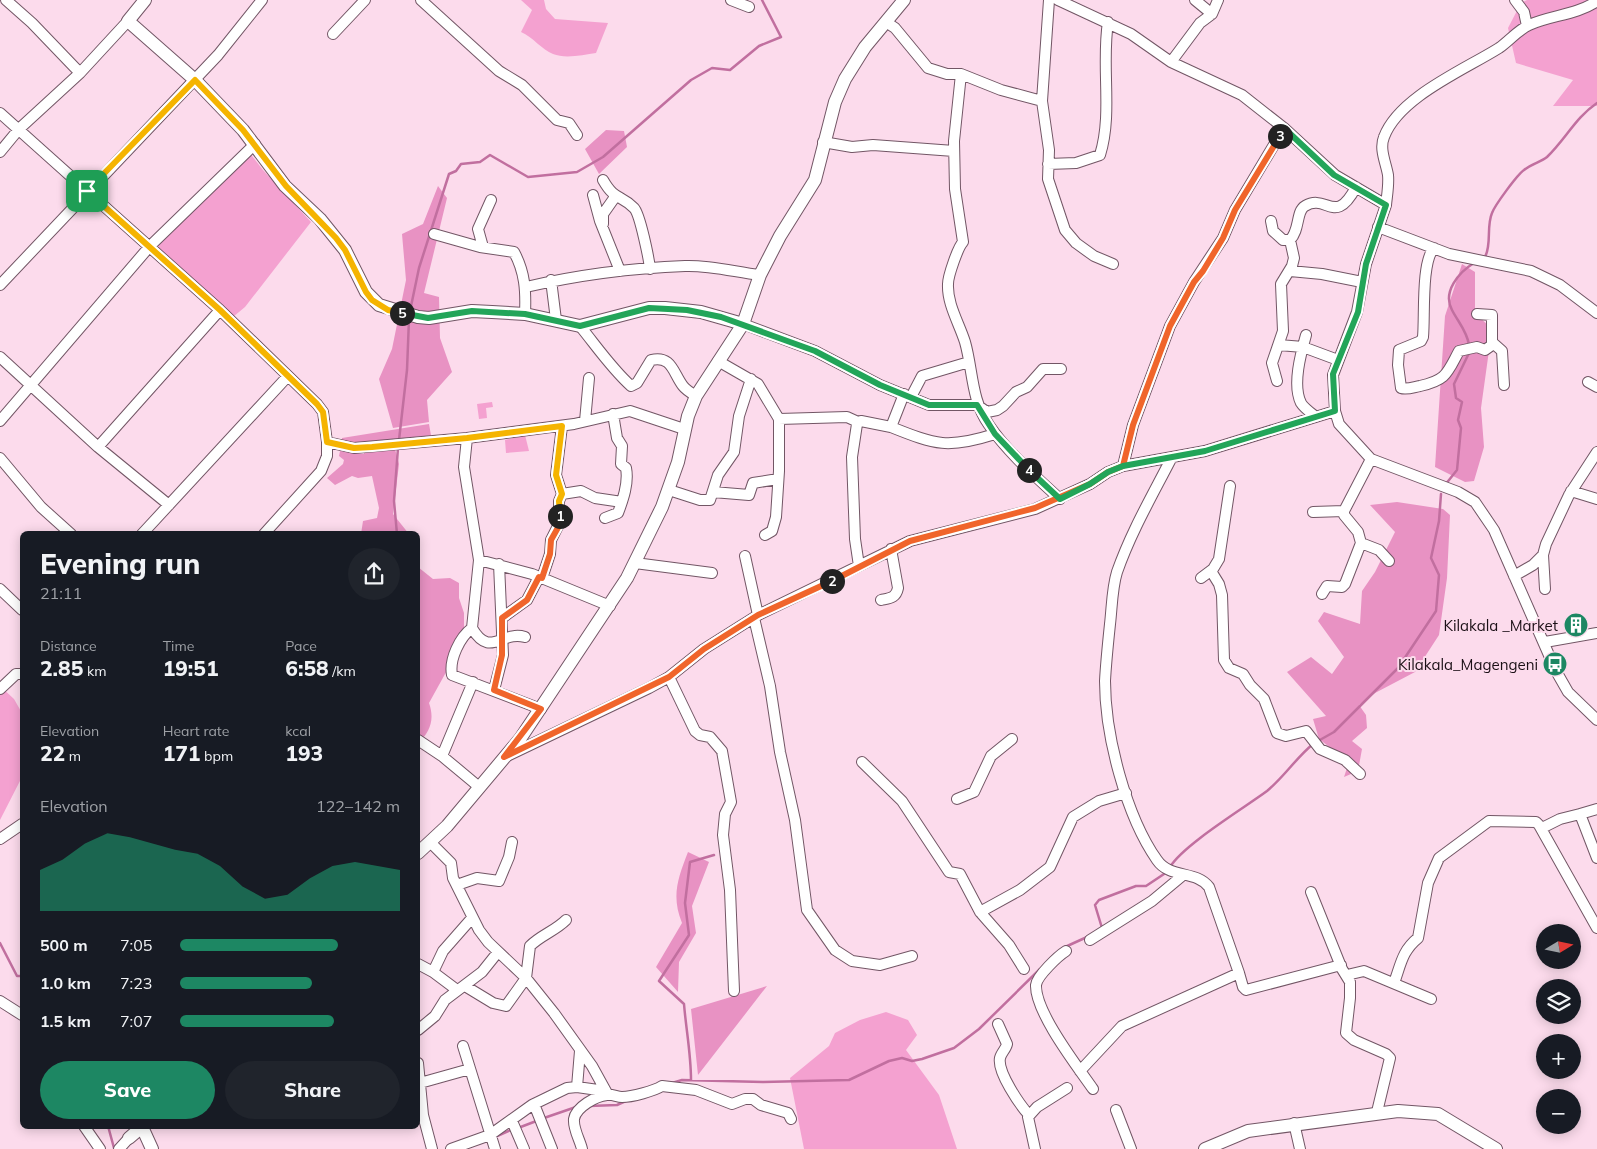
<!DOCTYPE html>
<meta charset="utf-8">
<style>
:root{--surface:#171b24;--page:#20242c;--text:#f1f3f6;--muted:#9ea1a6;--accent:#1d8763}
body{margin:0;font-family:Mulish,sans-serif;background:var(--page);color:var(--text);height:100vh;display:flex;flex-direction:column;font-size:19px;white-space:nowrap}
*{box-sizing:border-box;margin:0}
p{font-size:16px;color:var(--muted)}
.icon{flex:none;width:28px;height:28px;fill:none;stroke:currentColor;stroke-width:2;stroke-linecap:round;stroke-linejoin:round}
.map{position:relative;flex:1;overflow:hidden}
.drawer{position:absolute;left:20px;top:531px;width:400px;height:598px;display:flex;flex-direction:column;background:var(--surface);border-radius:8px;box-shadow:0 2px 12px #0003}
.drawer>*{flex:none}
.needle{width:32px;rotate:80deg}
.fabs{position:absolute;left:1536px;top:924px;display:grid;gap:10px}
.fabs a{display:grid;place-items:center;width:45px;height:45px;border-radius:50%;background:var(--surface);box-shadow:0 2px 12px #0003;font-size:25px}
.pin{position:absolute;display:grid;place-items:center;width:42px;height:42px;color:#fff;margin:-21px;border-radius:10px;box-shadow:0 2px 8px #0006}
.km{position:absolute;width:25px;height:25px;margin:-12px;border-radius:50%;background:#222;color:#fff;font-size:14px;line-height:25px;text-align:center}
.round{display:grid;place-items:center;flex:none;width:52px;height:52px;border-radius:26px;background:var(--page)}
.summary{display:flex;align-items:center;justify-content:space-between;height:85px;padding:0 20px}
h1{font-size:28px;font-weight:800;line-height:38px}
.figures{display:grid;grid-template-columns:repeat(3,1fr);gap:8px;height:85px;padding:5px 20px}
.figures div{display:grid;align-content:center}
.figures b{font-size:21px;font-weight:800}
.figures small{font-size:14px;font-weight:400}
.figures p{font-size:14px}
.chart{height:140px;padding:10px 20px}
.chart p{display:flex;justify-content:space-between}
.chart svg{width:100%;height:90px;margin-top:5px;fill:var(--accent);opacity:.7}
.primary-button{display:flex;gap:10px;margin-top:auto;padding:10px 20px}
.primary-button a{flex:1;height:58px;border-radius:30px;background:var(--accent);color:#fff;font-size:20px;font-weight:800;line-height:58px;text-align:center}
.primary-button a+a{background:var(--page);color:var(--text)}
ul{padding:0 20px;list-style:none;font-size:16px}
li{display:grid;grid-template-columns:80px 60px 1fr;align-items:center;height:38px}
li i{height:12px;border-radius:6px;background:var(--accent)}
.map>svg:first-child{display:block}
</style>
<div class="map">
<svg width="1597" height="1149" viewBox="0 0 1597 1149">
<rect width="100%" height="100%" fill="#fcdbec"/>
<!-- green -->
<path fill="#f4a1d0" d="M521,0H544L546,9L555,19L608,23L596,53C583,55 565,59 553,54C542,50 533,37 521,32L532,10Z
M1527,0H1597V106H1553L1573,80L1516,63L1508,28L1521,3Z
M249,152L263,170L311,222L245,307L233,317L157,248L185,214Z
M492,402L493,407L486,408L487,418L479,419L477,404Z
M525,435L529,451L506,453L505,440Z
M0,686L14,699L22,713V777L0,820Z
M886,1012L908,1020L917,1035L906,1050L939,1095L957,1149H804L790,1078L829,1046L835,1033L860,1020Z"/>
<!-- forest -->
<path fill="#e892c3" d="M606,130L624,131L627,147L599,174L585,149Z
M438,186L447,198L424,293L439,297L440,338L452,372L427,400L429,422L393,428L379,379L392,349L406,280L402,234L423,224Z
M1462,264L1475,272V313L1492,329L1481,408L1484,447L1474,481L1465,482L1435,467L1445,316Z
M429,424L432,441L395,449L399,464L393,514L409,534H361L363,521L377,518L379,508L372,476L358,478L352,476L335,485L327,478L343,464L344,460L339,456L340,451L364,454L363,448L342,444V438Z
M1397,502L1443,509L1450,515L1447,578L1439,635L1415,672L1375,693L1359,705L1366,715L1367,728L1352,741L1362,749L1358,771L1344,777L1349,762L1319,739L1313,719L1326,716L1287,672L1311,657L1332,674L1344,657L1318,621L1324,612L1360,624L1362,591L1375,572L1395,532L1370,505Z
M418,567L433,579L450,578L459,583V598L464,613V630L450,665L429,703C435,720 430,731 418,744Z
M688,852L709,862L692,906L696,933L679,962L678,992L656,967L682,923C671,896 678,878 688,852Z
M767,986L698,1075L691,1009Z"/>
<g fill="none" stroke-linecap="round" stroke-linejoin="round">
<!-- stream -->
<path stroke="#c16f9f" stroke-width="2.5" d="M1485,257C1492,244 1486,227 1492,213C1495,205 1517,175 1524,170C1531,164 1541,162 1547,157C1565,140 1576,117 1597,103
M410,311L419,268L449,174L456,171L461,164L480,162L490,155L528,177L577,172L603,157L691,80L712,68L730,70L759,46L781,37L762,0
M1469,345C1467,331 1458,322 1452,310C1442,292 1459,272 1474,263
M399,440L407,370L409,319
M1445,485L1457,470L1461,428L1458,420L1462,402L1456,398L1454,384L1470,351
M397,534L394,501L398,448
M1318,741L1334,732L1398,668L1436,611L1439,575L1431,558L1439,521L1441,494
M1170,867C1183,845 1244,808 1267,791C1284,777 1296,758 1313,744
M1102,928L1095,905L1099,900L1136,886H1146L1167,872
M0,943L17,976H22
M1065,947L1087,937
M691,1080C691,1054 686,1029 684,1004L659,981L689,935L685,903L690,862L714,855
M672,1083L682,1080L763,1082L849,1080L889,1061L902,1058L912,1061L922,1059L954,1048L979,1029L1040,969
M589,1106L617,1105L628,1100
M544,1118L576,1107
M108,1126L114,1148L116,1147
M518,1128L539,1120
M495,1137L513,1129"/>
<defs>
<path id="minor" d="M6,0L32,23L80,73
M421,0L499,71L522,85L557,120L569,123L577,135
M731,0L749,7
M1049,0L1042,101L1049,150L1048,179L1065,230L1076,243L1094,256L1113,264
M1058,0L1131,34L1171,62L1242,95L1284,128L1335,175L1386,205L1366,264L1357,312L1333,375L1335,411L1339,424L1371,459L1458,492L1475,502L1494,530L1556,671L1568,692L1597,720
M1195,0L1212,14
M1515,0L1524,12L1527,26
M886,22L895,28L928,68L947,74H961L1001,90L1042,101
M333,34L365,0
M1171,62L1200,23L1212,14L1218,0
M961,74L954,141L955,189L963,242C958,247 948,276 948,284C947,304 959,323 965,342C973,370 971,400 989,425C1008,453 1035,476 1060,499
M0,113L220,310L317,404L323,412L327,442V456L321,471L264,534
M823,142L852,147L873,145L954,151
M0,152L19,129L80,73L128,21
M1048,164L1076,163L1100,155C1113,113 1101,66 1108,22
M603,180C615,201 620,194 634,208C640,214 649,259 650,269
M593,195L600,221L620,271
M1386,205C1387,195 1389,185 1388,175C1386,163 1379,149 1384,137C1399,97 1464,70 1499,48C1509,41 1518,30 1529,25C1551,15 1577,15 1597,1
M1271,221L1273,231L1283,240H1290C1300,230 1296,211 1305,206C1327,193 1335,227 1356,187
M603,224V214L615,197
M1378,227L1449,254L1531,271L1560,285L1597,313
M434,234L480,247L514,252C525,272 526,291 525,314
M483,247L478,229L491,200
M1434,248C1421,262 1425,317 1423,337L1421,341L1399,350L1398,365L1401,388C1407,390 1414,387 1420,386C1447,380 1447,373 1459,351L1477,347L1485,350L1492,345V315L1477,314
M1290,271L1322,274L1362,282
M551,280L556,320
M0,285L218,55L262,0
M526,287C578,275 631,268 685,266C710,265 735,272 760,275
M743,324L815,351L880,385L929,405H977L987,412L997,410L1003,406L1016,392L1027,387L1043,369H1061
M580,326C597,347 612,369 631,386L637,383L651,360C672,355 673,373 683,386C686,390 691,393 696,396
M1306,335C1301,353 1292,385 1301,403C1304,408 1311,413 1316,417
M1493,343L1502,351L1504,385
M1279,345L1303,347L1338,360
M0,357L98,447L169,505
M718,361L758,384L779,419V471L776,517L772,531L765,535
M1277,381L1272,363L1283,331L1281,284L1292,266L1294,258L1290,240
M1588,382L1597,387
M911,397L922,376L969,362
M779,419L847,417L858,422
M0,421L150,246L255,144
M585,421L589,378
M562,426L556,475L562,494
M891,427C936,445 948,449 995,434
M467,438L464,467L479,560L472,628C490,659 502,630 525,637
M327,442L354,448L467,438L574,424L630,411L684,429
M98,447L220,310
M0,458L41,507L71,534
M1171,459C1152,496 1131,532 1117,572C1112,588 1112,607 1110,624C1108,643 1106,662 1105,681C1105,735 1126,816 1157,860C1170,879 1196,870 1209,887L1239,973
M1123,466L1133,425L1170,326L1194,282L1223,238L1235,210L1284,128
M669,490L700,500H710L718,475L734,452L739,416L751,379
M1571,491L1597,499
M713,492L749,495L753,483L778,479
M1313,512L1344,511
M605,518L618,513C623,500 629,483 626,468L621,464L622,446L617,438L613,414
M142,534L288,376
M1361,543L1379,550L1389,561
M745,556L758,615
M479,560L532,574L610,606
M635,563L712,573
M859,566L855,539L852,457L857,424L861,421L891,427L904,394
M1211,571L1219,584L1222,595L1224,660L1229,668L1243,674L1250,685L1264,699L1277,733L1286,736L1306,731L1320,749L1345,760L1360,774
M1514,576L1533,565L1543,555
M542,578L550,554L551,540L559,524V501L562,494L581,491L595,498L622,502
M1201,578L1213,569L1219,559L1230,486
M0,589L22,610
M1545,589L1543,555L1546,544L1569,495L1597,452
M1322,594L1327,586L1342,587L1345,584L1361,543L1358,532L1344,515V511L1371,459
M881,600C890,598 896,598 898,588L891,549
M502,618L527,600L539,577
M754,618L770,686L780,752L795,820L807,910L835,950L852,961L880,965L912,956
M472,628C460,637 449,659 452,675L541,709
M1545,642L1597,633
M669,677L695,731L700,735L710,737L722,751L731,802L725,814L723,835L730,890L734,991
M0,689L16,674H22
M494,690L503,655L499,564
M418,740L442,756L478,786
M442,756L473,682
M507,756L649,688L669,677L704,649L758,615L910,541L1035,509L1090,484L1108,472L1123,466L1205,451L1335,411
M862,762L902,801L949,872L960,874L980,912L1009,945L1024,969
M957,799L974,792L991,756L1012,739
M1580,814L1597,809
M1542,828L1560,819L1580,814L1597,858
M0,839L22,824
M430,842L451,863L453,878L479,930L488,942L526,978L554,1013L592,1066L608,1095
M457,885L477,878L499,881L509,857L512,842
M1311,892L1342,969L1350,982V998L1346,1033L1354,1040L1386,1054L1390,1058L1377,1112
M980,912L1020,890L1050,867L1073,817L1099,801L1126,793
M1090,940L1152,901L1182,876
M1066,951C1058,956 1037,976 1036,985C1035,1012 1077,1066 1093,1089
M418,964L433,972L457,990
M433,972L443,951L472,918
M1347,975L1364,971L1431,999
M1394,983C1401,964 1402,951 1418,938L1428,883L1439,858L1489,821L1536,822L1539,825L1597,928
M465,986L493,1003L506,1006L526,978L530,946C541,935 555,931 566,920
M0,1001L22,1015
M998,1024L1007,1044C1006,1049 1001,1053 1000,1058C997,1072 1020,1105 1029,1115
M418,1030L435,1016L445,1000L482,972L498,952
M463,1046L495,1149
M418,1063L423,1115L432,1149
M1080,1071L1122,1026L1239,973L1243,987L1246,990L1341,965
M420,1083L470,1069
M577,1087L580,1051
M534,1104L552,1149
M1116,1110L1131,1149
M512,1121L524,1149
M1294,1123L1300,1149
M84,1126L100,1149
M119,1149L129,1138
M451,1149L490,1135L532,1105L567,1088L577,1087L605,1091
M582,1149C580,1140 573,1129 574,1119C576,1107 596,1096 607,1095C612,1094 617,1097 622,1097C632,1097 654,1091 662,1086L696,1090L732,1104L745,1099H753L761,1105L788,1113L791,1119
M1035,1149L1028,1117L1037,1107L1067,1088"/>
<path id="tertiary" d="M145,0L128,21L195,80L243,130L285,186L320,219L345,250L366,292L379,305L418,317L429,318L472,311L492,312L525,314L580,326L649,308H665L701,312L743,324
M418,853L447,826L520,739L627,578L662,507L678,462L688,416L696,396L743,324L760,275L780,236L815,180L835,102L845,79L865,47L904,0
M142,1127L152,1149
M129,1138L143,1126
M1205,1149L1248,1131L1398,1111L1438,1114L1496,1149"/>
</defs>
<!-- minor casing -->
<use href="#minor" stroke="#725665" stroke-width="12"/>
<!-- tertiary casing -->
<use href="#tertiary" stroke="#725665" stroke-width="14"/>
<!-- minor -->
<use href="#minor" stroke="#fff" stroke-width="10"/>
<!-- tertiary -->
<use href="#tertiary" stroke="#fff" stroke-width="12"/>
</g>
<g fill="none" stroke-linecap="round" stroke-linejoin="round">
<defs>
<path id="split-1" d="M87,191L220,310L317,404L323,412L327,442L354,448L372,447L467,438L562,426L556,475L562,494L559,501L560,516"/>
<path id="split-2" d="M560,516V524L551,540L550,554L542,578L539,577L527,600L502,618V655L494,690L541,709L504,757L669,677L704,649L758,615L832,581"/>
<path id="split-3" d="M832,581L910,541L1035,508L1090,484L1108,472L1123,466L1133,425L1170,326L1194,282L1203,271L1223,238L1235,210L1280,136"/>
<path id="split-4" d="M1029,470L1060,499L1090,484L1108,472L1123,466L1205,451L1335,411L1333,374L1358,312L1366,264L1386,205L1334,175L1284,128L1280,136"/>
<path id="split-5" d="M402,313L428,318L472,311L525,314L580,326L649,308L687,310L721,317L815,351L880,385L929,405H977L995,434L1029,470"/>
<path id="split-6" d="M87,191L195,80L243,130L286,186L336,238L345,250L366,292L372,300L388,310L402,313"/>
</defs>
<!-- split-1 casing -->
<use href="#split-1" stroke="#fff" stroke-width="10"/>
<!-- split-2 casing -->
<use href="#split-2" stroke="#fff" stroke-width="10"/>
<!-- split-3 casing -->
<use href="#split-3" stroke="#fff" stroke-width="10"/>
<!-- split-4 casing -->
<use href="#split-4" stroke="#fff" stroke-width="10"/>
<!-- split-5 casing -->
<use href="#split-5" stroke="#fff" stroke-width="10"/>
<!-- split-6 casing -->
<use href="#split-6" stroke="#fff" stroke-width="10"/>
<!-- split-1 -->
<use href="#split-1" stroke="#f5b400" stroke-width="6"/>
<!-- split-2 -->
<use href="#split-2" stroke="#f0652b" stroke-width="6"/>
<!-- split-3 -->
<use href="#split-3" stroke="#f0652b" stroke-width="6"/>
<!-- split-4 -->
<use href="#split-4" stroke="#22a559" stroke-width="6"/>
<!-- split-5 -->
<use href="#split-5" stroke="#22a559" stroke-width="6"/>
<!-- split-6 -->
<use href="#split-6" stroke="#f5b400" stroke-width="6"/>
</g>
<!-- icons -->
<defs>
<symbol id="building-disc" viewBox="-11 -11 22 22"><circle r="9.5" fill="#1d8763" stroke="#fcdbec"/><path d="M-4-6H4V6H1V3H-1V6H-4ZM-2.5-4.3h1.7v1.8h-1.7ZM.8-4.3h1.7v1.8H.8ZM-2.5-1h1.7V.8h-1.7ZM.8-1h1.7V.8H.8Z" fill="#fff"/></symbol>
<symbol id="bus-disc" viewBox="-11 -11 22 22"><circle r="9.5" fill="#1d8763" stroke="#fcdbec"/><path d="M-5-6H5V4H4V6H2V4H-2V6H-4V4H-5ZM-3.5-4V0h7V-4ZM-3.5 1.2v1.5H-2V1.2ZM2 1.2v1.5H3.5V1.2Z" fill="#fff"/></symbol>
</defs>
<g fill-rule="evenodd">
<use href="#building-disc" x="1562" y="611" width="28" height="28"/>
<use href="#bus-disc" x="1541" y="650" width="28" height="28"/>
</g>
<g text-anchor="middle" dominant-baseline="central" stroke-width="4" stroke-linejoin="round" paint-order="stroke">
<!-- poi labels -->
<g font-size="15" fill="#1b1016" stroke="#fcdbec" text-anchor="end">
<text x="1558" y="625">Kilakala _Market</text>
<text x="1538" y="664">Kilakala_Magengeni</text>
</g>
</g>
</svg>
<div class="fabs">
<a><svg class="needle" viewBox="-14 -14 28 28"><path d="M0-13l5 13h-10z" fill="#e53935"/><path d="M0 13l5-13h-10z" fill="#9ea1a6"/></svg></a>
<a><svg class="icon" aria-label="layers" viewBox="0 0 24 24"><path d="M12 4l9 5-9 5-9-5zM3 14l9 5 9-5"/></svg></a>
<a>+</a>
<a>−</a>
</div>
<div class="pin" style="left:87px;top:191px;background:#1e9e55"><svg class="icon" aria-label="arrive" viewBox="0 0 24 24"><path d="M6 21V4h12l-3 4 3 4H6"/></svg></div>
<b class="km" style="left:560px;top:516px">1</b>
<b class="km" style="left:832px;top:581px">2</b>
<b class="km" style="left:1280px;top:136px">3</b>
<b class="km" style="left:1029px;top:470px">4</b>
<b class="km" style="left:402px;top:313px">5</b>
<section class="drawer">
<div class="summary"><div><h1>Evening run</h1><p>21:11</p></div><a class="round"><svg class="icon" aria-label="share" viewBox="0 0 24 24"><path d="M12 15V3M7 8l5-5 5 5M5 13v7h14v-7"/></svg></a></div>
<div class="figures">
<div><p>Distance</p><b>2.85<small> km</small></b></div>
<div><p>Time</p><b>19:51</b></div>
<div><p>Pace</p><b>6:58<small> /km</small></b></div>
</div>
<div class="figures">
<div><p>Elevation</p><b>22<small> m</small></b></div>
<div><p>Heart rate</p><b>171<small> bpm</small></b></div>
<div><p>kcal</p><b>193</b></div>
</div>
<div class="chart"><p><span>Elevation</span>122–142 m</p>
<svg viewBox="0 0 160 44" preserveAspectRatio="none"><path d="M0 44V24L10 19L20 11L30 6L40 8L50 11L60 14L70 16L80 22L90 32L100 38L110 36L120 28L130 22L140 20L150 22L160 24V44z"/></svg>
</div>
<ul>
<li><b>500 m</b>7:05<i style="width:72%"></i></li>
<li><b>1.0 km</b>7:23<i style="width:60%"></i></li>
<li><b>1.5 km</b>7:07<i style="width:70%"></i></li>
</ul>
<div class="primary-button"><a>Save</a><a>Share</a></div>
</section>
</div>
